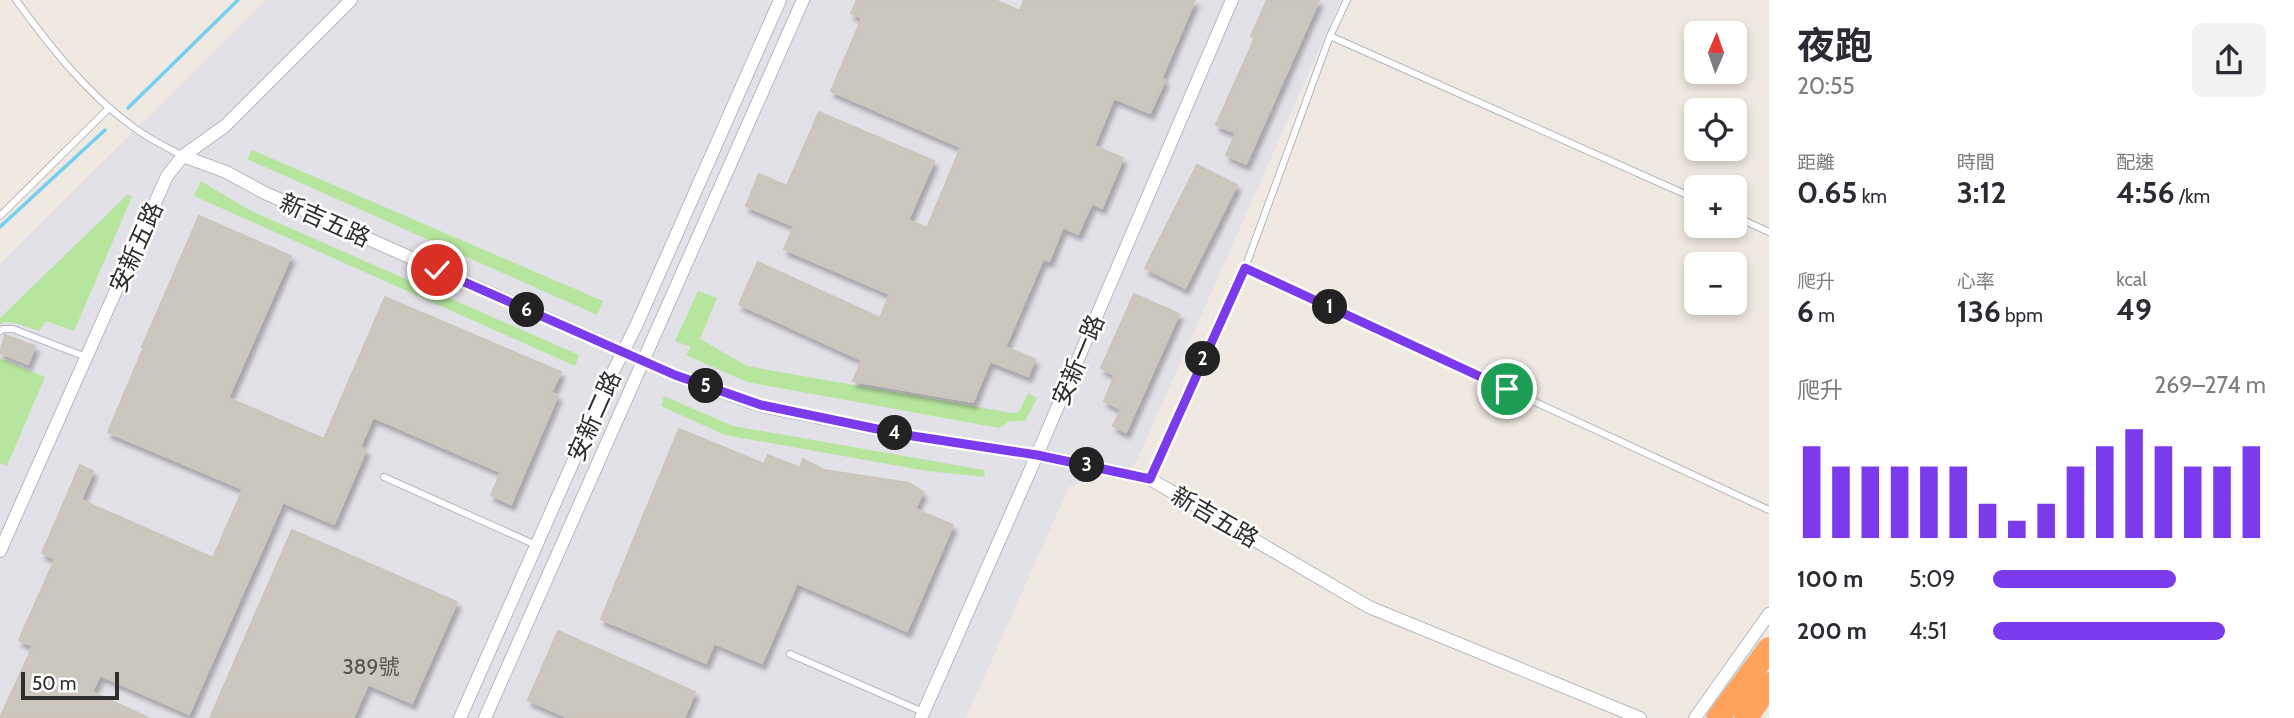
<!DOCTYPE html>
<html lang="zh-TW">
<meta charset="utf-8">
<style>
:root{--surface:#fff;--page:#f2f2f3;--text:#2b2b33;--muted:#7c7c81;--accent:#7c3aed}
body{margin:0;font-family:Cabin,"Noto Sans TC",sans-serif;background:var(--page);color:var(--text);height:100vh;display:flex;flex-direction:column;font-size:26px;white-space:nowrap}
*{box-sizing:border-box;margin:0}
p{font-size:23px;color:var(--muted)}
.icon{flex:none;width:38px;height:38px;fill:none;stroke:currentColor;stroke-width:2;stroke-linecap:round;stroke-linejoin:round}
.map{position:relative;flex:1;overflow:hidden}
.panel{display:flex;flex-direction:column;background:var(--surface);width:525px}
.panel>*{flex:none}
.needle{width:46px;rotate:2deg}
.fabs{position:absolute;left:1684px;top:21px;display:grid;gap:14px}
.fabs a{display:grid;place-items:center;width:63px;height:63px;border-radius:10px;background:var(--surface);box-shadow:0 4px 10px #0003;font-size:35px}
.scale{position:absolute;left:21px;bottom:18px;width:98px;box-sizing:border-box;padding-left:7px;border:4px solid #2e2e2e;border-top:0;font-size:19px;line-height:24px;white-space:nowrap;color:#2e2e2e;-webkit-text-stroke:5px #fff;paint-order:stroke}
.pin{position:absolute;display:grid;place-items:center;width:60px;height:60px;color:#fff;margin:-30px;border:4px solid #fff;border-radius:50%;box-shadow:0 2px 7px #0007}
.km{position:absolute;width:35px;height:35px;margin:-18px;border-radius:50%;background:#222;color:#fff;font-size:19px;line-height:35px;text-align:center}
.round{display:grid;place-items:center;flex:none;width:74px;height:74px;border-radius:10px;background:var(--page)}
.head{display:flex;align-items:center;justify-content:space-between;height:119px;padding:0 28px}
h1{font-size:38px;font-weight:700;line-height:52px}
.stats{display:grid;grid-template-columns:repeat(3,1fr);gap:10px;height:119px;padding:7px 28px}
.stats div{display:grid;align-content:center}
.stats b{font-size:30px;font-weight:700}
.stats small{font-size:19px;font-weight:400}
.stats p{font-size:19px}
.chart{height:196px;padding:14px 28px}
.chart p{display:flex;justify-content:space-between}
.chart svg{width:100%;height:126px;margin-top:7px;stroke:var(--accent);stroke-width:6}
ul{padding:0 28px;list-style:none;font-size:23px}
li{display:grid;grid-template-columns:112px 84px 1fr;align-items:center;height:52px}
li i{height:18px;border-radius:9px;background:var(--accent)}
main{display:flex;flex:1;min-height:0}
.map>svg:first-child{display:block}
</style>
<main>
<div class="map">
<svg width="1769" height="718" viewBox="0 0 1769 718">
<defs>
<filter id="shadow"><feDropShadow dx="3.5" dy="6" stdDeviation="2" flood-color="#0004"/></filter>
</defs>
<rect width="100%" height="100%" fill="#efe9e1"/>
<!-- industrial -->
<path fill="#e3e1e8" d="M266,0H1341L1135,465L1069,487L966,718H0V264Z"/>
<!-- green -->
<path fill="#b6e59e" d="M252,150L603,301L597,315L247,159Z
M201,181L251,211L579,355L575,366L194,196Z
M128,194L132,197L74,331L46,321L39,331L15,323L4,322L0,325V318Z
M698,291L717,298L700,339L747,366L1012,413L1019,412L1028,393L1037,398L1025,421H1010L999,428L747,382L686,355L691,347L675,341Z
M0,358L45,377L7,466L0,463Z
M664,396L733,426L984,470L985,477L927,471L725,435L661,406Z"/>
<g fill="none" stroke-linecap="round" stroke-linejoin="round">
<!-- stream -->
<path stroke="#75cff0" stroke-width="3.5" d="M128,108L238,0
M0,227L105,130"/>
</g>
<!-- building -->
<path fill="#cbc7bf" stroke="#cbc5ba" stroke-width="2" filter="url(#shadow)" d="M857,0H995L1020,11L1024,0H1195L1161,79L1165,80L1150,113L1114,98L1094,146L1123,158L1102,208L1092,203L1078,234L1063,227L1049,261L1043,259L1005,347L1035,359L1028,376L990,361L973,402L853,381L862,360L739,304L758,262L880,318L890,294L784,249L794,226L746,206L759,174L787,186L819,112L934,161L908,220L927,228L961,147L831,91L862,18L851,13Z
M1267,0H1319L1246,164L1226,155L1236,133L1216,125L1255,38L1251,36Z
M1197,165L1237,185L1185,288L1145,268Z
M199,216L291,256L228,398L324,439L385,297L561,372L551,393L558,395L511,504L491,495L501,472L373,417L360,447L366,450L334,524L283,502L189,714L100,675L92,692L149,718H0L33,646L19,640L55,559L42,553L80,465L93,471L81,500L213,558L243,489L108,432L144,347H142Z
M1134,294L1179,314L1126,432L1113,426L1121,409L1104,401L1115,375L1101,368Z
M5,335L35,346L28,364L0,353Z
M679,429L764,464L768,455L800,468L803,459L824,470L909,483L923,492L915,509L953,525L907,631L797,583L762,663L714,643L706,663L601,619Z
M292,530L457,602L412,703L368,684L353,718H210Z
M558,631L695,692L684,718H569L528,700Z"/>
<g fill="none" stroke-linecap="round" stroke-linejoin="round">
<defs>
<path id="service" d="M16,0C49,45 86,93 132,126C147,138 166,147 183,156
M1330,36L1696,199
M0,216L109,108
M1734,216L1769,232
M1245,268L1769,510
M0,331L3,329H13L86,357
M384,477L536,545
M1150,479L1245,268L1330,36L1347,0
M790,654L923,712"/>
<path id="minor" d="M183,156L226,172L265,193L675,375L761,406L906,435L1037,455L1150,479L1369,607L1640,718
M0,551L167,176L183,156L225,126L351,0
M460,718L611,376L636,326L780,0
M485,718L803,0
M921,718L1037,455L1232,0
M1695,718L1769,614"/>
<path id="motorway" d="M1718,718L1769,649
M1746,718L1769,684"/>
</defs>
<!-- service casing -->
<use href="#service" stroke="#b4b7c1" stroke-width="8"/>
<!-- minor casing -->
<use href="#minor" stroke="#b4b7c1" stroke-width="14"/>
<!-- motorway casing -->
<use href="#motorway" stroke="#c9c9c9" stroke-width="24"/>
<!-- service -->
<use href="#service" stroke="#fff" stroke-width="6"/>
<!-- minor -->
<use href="#minor" stroke="#fff" stroke-width="12"/>
<!-- motorway -->
<use href="#motorway" stroke="#ffa35c" stroke-width="23"/>
</g>
<g fill="none" stroke-linecap="round" stroke-linejoin="round">
<defs>
<path id="route" d="M437,270L675,375L761,405L906,435L1037,455L1150,479L1245,268L1507,389"/>
</defs>
<!-- route casing -->
<use href="#route" stroke="#fff" stroke-width="14"/>
<!-- route -->
<use href="#route" stroke="#7c3aed" stroke-width="9"/>
</g>
<g text-anchor="middle" dominant-baseline="central" stroke-width="5" stroke-linejoin="round" paint-order="stroke">
<!-- number labels -->
<g font-size="21" fill="#555452">
<text x="371" y="666">389號</text>
</g>
<!-- street labels -->
<g font-size="24" fill="#2e2e2e" stroke="#fff">
<text transform="translate(325 220) rotate(24)">新吉五路</text>
<text transform="translate(136 247) rotate(-66)">安新五路</text>
<text transform="translate(1078 360) rotate(-67)">安新一路</text>
<text transform="translate(594 416) rotate(-66)">安新二路</text>
<text transform="translate(1215 517) rotate(30)">新吉五路</text>
</g>
</g>
</svg>
<div class="fabs">
<a><svg class="needle" viewBox="-14 -14 28 28"><path d="M0-13l5 13h-10z" fill="#e53935"/><path d="M0 13l5-13h-10z" fill="#7c7c81"/></svg></a>
<a><svg class="icon" aria-label="locate" viewBox="0 0 24 24"><circle cx="12" cy="12" r="6"/><path d="M12 2v4M12 18v4M2 12h4M18 12h4"/></svg></a>
<a>+</a>
<a>−</a>
</div>
<div class="scale">50 m</div>
<div class="pin" style="left:1507px;top:389px;background:#1e9e55"><svg class="icon" aria-label="arrive" viewBox="0 0 24 24"><path d="M6 21V4h12l-3 4 3 4H6"/></svg></div>
<div class="pin" style="left:437px;top:270px;background:#d93025"><svg class="icon" aria-label="check" viewBox="0 0 24 24"><path d="M5 12l5 5 9-10"/></svg></div>
<b class="km" style="left:1330px;top:307px">1</b>
<b class="km" style="left:1203px;top:359px">2</b>
<b class="km" style="left:1087px;top:465px">3</b>
<b class="km" style="left:895px;top:433px">4</b>
<b class="km" style="left:706px;top:386px">5</b>
<b class="km" style="left:527px;top:310px">6</b>
</div>
<section class="panel">
<div class="head"><div><h1>夜跑</h1><p>20:55</p></div><a class="round"><svg class="icon" aria-label="share" viewBox="0 0 24 24"><path d="M12 15V3M7 8l5-5 5 5M5 13v7h14v-7"/></svg></a></div>
<div class="stats">
<div><p>距離</p><b>0.65<small> km</small></b></div>
<div><p>時間</p><b>3:12</b></div>
<div><p>配速</p><b>4:56<small> /km</small></b></div>
</div>
<div class="stats">
<div><p>爬升</p><b>6<small> m</small></b></div>
<div><p>心率</p><b>136<small> bpm</small></b></div>
<div><p>kcal</p><b>49</b></div>
</div>
<div class="chart"><p><span>爬升</span>269–274 m</p>
<svg viewBox="0 0 160 44" preserveAspectRatio="none"><path d="M5 44V12M15 44V19M25 44V19M35 44V19M45 44V19M55 44V19M65 44V32M75 44V38M85 44V32M95 44V19M105 44V12M115 44V6M125 44V12M135 44V19M145 44V19M155 44V12"/></svg>
</div>
<ul>
<li><b>100 m</b>5:09<i style="width:67%"></i></li>
<li><b>200 m</b>4:51<i style="width:85%"></i></li>
</ul>
</section>
</main>
